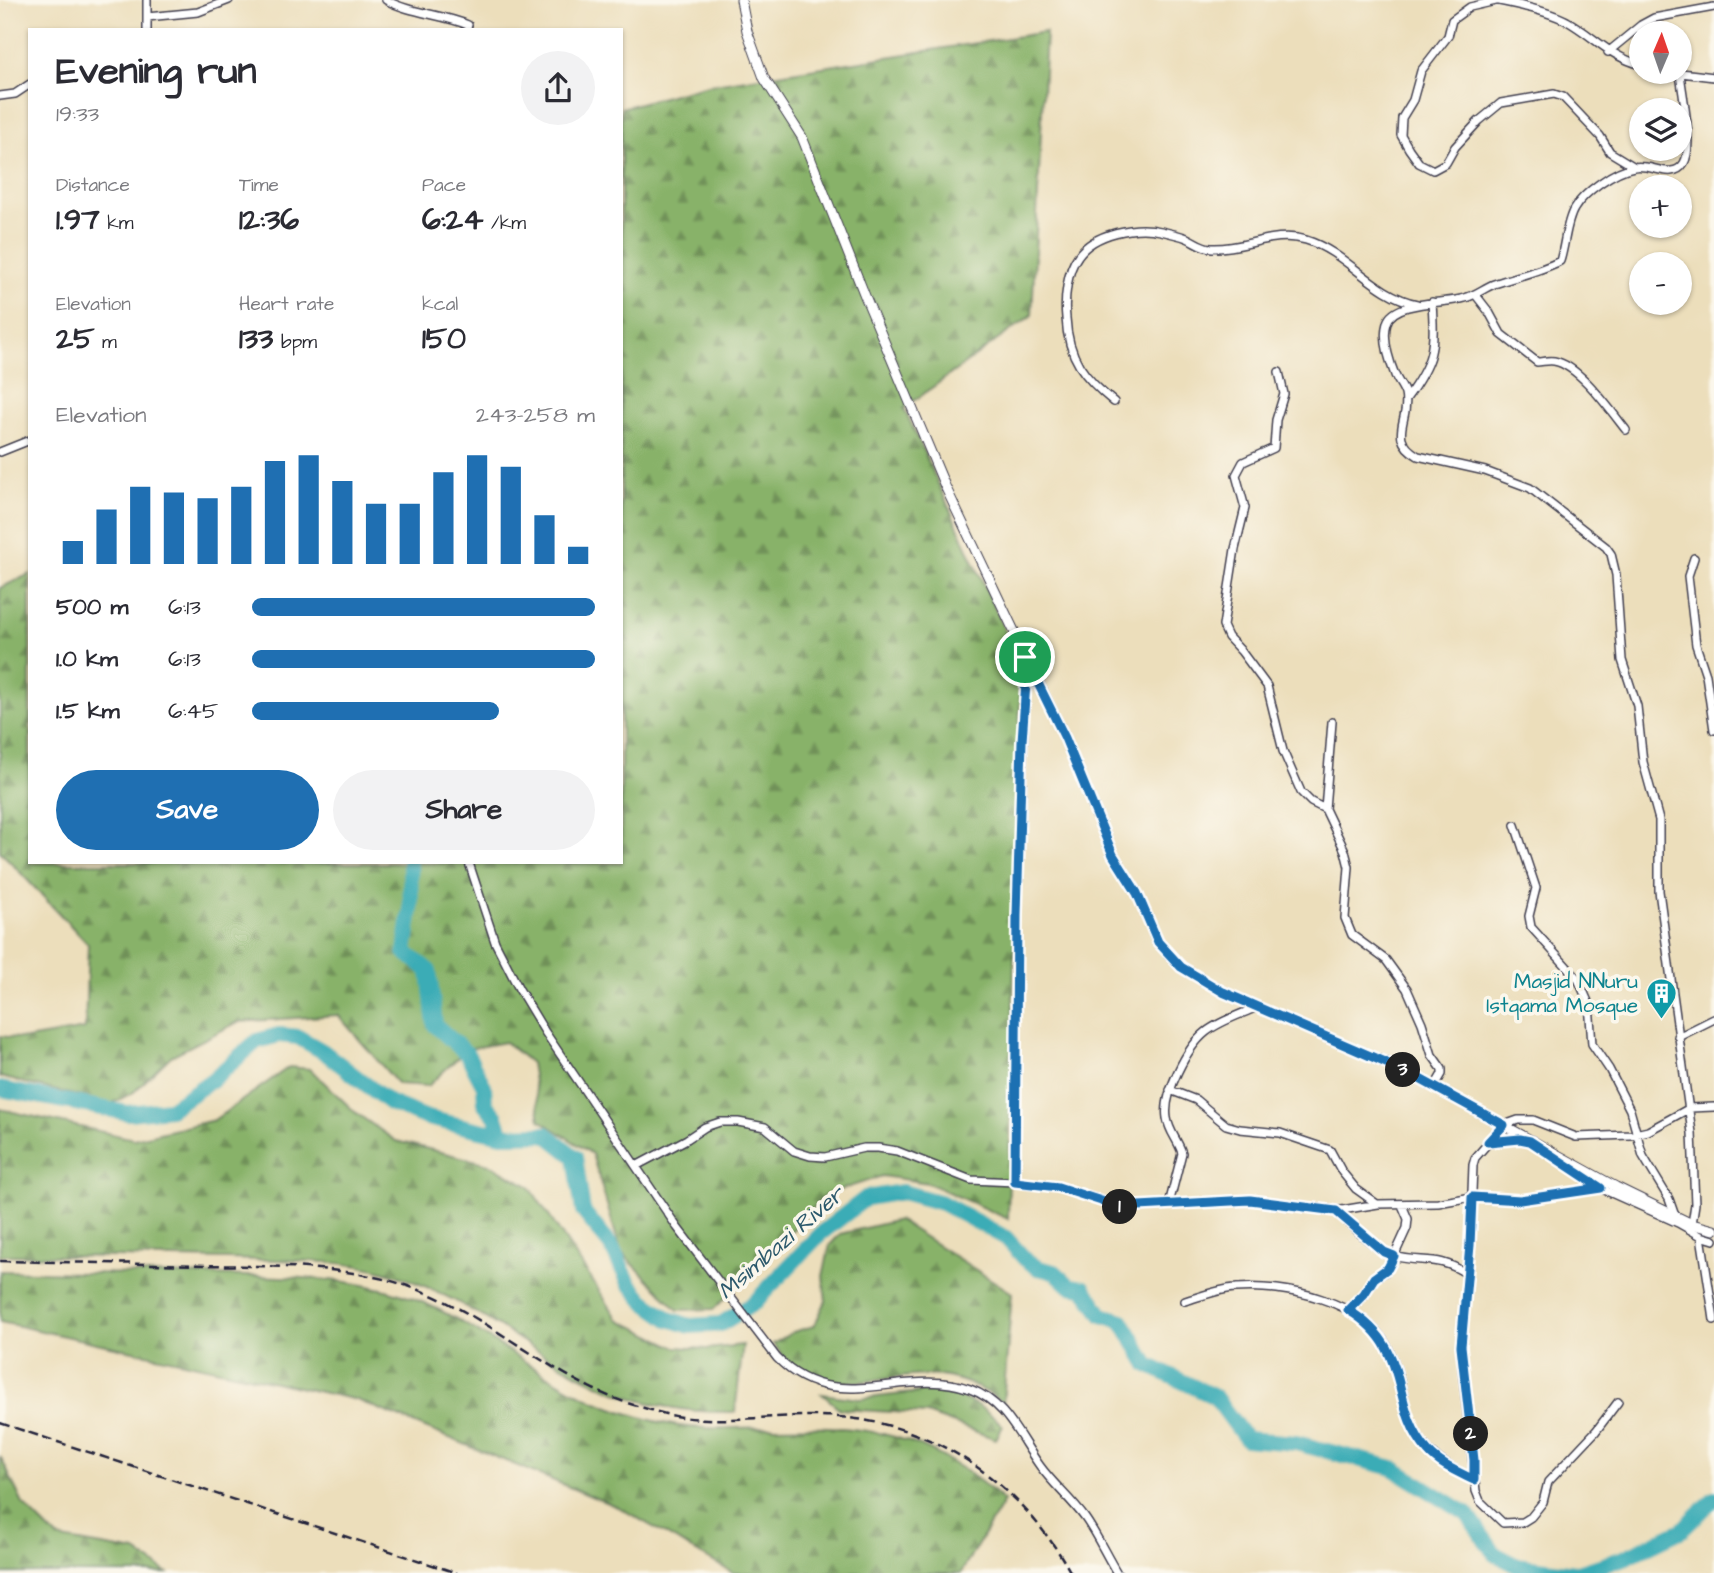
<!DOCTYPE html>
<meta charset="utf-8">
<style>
:root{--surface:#fff;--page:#f2f2f3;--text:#2b2b33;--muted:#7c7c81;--accent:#1f6fb2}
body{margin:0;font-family:"Architects Daughter",sans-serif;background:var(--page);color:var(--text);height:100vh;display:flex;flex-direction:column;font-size:26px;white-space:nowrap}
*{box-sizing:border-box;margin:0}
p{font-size:23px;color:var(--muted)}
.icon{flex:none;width:38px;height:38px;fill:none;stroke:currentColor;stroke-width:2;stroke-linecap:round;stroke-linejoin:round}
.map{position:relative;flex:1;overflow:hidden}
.sheet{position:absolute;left:28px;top:28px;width:595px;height:836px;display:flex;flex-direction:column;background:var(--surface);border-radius:0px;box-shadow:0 2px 5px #0004}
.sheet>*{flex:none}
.needle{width:46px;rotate:2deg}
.tools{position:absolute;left:1629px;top:21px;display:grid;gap:14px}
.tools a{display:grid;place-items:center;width:63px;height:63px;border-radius:50%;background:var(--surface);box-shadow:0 2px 5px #0004;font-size:35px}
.pin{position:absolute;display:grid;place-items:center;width:60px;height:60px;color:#fff;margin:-30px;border:4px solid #fff;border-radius:50%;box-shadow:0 2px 7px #0007}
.km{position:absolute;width:35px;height:35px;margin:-18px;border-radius:50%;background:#222;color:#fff;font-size:19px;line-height:35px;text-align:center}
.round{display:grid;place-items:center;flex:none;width:74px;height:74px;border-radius:37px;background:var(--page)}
.summary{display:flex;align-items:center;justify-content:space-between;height:119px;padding:0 28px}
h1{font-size:38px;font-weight:800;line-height:52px}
.metrics{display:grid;grid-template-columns:repeat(3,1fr);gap:10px;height:119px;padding:7px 28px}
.metrics div{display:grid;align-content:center}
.metrics b{font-size:30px;font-weight:800}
.metrics small{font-size:19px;font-weight:400}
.metrics p{font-size:19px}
.chart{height:196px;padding:14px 28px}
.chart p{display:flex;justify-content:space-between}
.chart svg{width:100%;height:126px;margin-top:7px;stroke:var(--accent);stroke-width:6}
.cta{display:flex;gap:14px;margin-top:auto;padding:14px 28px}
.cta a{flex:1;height:80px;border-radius:42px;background:var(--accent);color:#fff;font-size:28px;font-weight:800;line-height:80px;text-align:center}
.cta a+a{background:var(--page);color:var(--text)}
ul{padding:0 28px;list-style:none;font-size:23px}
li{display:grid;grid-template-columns:112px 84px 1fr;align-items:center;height:52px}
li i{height:18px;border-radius:9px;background:var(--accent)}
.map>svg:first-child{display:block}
</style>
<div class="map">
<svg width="1714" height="1573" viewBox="0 0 1714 1573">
<defs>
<pattern id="forest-firs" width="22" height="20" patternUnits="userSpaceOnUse" patternTransform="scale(1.75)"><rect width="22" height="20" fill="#88b269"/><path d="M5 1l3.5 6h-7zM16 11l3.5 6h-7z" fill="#6f9058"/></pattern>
</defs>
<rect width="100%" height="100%" fill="#fbf7ec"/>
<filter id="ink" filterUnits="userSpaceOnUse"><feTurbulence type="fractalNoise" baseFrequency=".0143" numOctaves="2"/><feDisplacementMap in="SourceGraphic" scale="14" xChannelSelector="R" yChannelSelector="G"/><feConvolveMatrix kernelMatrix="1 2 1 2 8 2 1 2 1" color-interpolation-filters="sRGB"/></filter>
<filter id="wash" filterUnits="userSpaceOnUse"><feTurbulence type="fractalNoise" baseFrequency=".00686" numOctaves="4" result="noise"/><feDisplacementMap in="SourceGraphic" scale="28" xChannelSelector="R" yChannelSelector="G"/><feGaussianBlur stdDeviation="1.57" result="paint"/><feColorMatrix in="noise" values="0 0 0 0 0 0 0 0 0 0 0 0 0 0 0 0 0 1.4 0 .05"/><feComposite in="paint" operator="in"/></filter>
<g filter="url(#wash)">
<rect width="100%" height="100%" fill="#ecdebb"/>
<!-- forest -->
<path fill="url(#forest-firs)" stroke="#556a52" stroke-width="2" d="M1046,32L1032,315L904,408L1021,666L1008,1219L928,1183L882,1176L825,1195L758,1267L714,1309L678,1310L621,1252L592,1154L540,1120L531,1063L505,1042L467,1049L428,1086L398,1084L338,1015L238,1022L171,1056L134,1092L111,1104L0,1077V1036L27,1039L85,1029L88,944L0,851V588L30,574V863H621V108L708,85Z
M289,1067L310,1069L356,1113L396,1141L489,1164L529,1186L618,1319L675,1347L707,1349L743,1345L735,1412C693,1413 651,1407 611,1390C533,1357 470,1296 386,1272C336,1258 280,1261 228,1259C152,1258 76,1256 0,1255V1109L134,1139L214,1120Z
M898,1220L1012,1293L1003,1403C981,1386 957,1376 928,1375C883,1375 832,1397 791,1364C784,1359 779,1350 773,1344L793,1332L814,1326L826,1301L823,1276L830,1245L840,1234Z
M0,1271C69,1273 138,1274 207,1275C279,1277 355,1274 422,1302C478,1326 524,1365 578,1393C605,1407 633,1416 663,1423C697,1431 734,1428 769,1427C868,1424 927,1432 1004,1501L961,1573H733L620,1508L357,1400L0,1322Z
M929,1391C960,1395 981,1403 1003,1426L996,1439L927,1414L840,1409L822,1394L859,1399Z
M0,1456L23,1504L57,1538L136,1552L168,1573H0Z"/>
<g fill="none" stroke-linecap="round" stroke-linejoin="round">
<!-- river -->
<path stroke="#3bacb6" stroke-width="16" d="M410,863L411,909L405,952L429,971L435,1025L467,1054L484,1086L485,1104L496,1117L502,1135
M0,1089L128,1113L170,1109L212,1080L257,1041L279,1035L298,1037L324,1052L390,1103L427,1118L502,1135L546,1134L575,1157L583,1211L611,1246L629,1283L644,1301L669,1319L690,1326L721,1324L754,1303L820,1234L866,1198L902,1192L942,1203L1006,1238L1025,1259L1038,1268L1055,1272L1070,1286L1084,1288L1102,1315L1122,1321L1148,1365L1215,1397L1246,1439L1296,1443L1393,1468L1467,1514L1495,1554L1516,1565L1575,1573
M1578,1573L1624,1558L1682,1530L1714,1499"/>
</g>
</g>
<g filter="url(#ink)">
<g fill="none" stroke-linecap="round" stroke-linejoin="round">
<defs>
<path id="minor" d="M386,0C409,13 442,14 468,25
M1494,0C1515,4 1548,11 1567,21C1595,37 1610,57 1642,65
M1496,1L1470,7L1452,20L1448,36L1421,71L1413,100L1402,118L1401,135L1409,149L1419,163L1433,170L1446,163L1455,147L1479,121L1501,103L1554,94L1563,97L1600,136L1610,152L1633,166
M147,17L198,12L229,0
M147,30V0
M1608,52L1641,25L1654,18L1714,7
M1673,72L1714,77
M1680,73C1682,94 1694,146 1684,163C1673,181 1651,163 1634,167C1615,170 1584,192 1574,209C1566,222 1565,246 1560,261C1539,272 1517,276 1494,284C1484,288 1476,295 1465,298C1447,304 1393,300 1387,323C1382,339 1389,360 1395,375C1398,382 1403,387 1405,394C1411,420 1386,437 1418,456L1485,471L1530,488L1606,547L1611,554L1616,575L1622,660L1637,706L1643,762L1659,820V891L1692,1133L1695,1204L1692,1224
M0,96L15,94L30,84
M1475,294L1489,312L1501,334L1537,362C1542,362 1548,360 1554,361C1579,365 1610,410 1626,430
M1279,372L1284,394L1276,420L1274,448L1243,462L1236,475L1245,508L1235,549L1223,626L1228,637L1241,651L1267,686L1283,751L1301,792L1311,802L1325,809
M1406,399C1434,361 1435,349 1432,302
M1114,402C1084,378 1068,358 1066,318C1064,299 1067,271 1078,256C1094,233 1136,225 1161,231C1170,233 1179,235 1187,238C1196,242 1202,248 1212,248C1244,250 1274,230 1306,240C1348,253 1373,295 1417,304
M0,452L30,440
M1694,558L1688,576L1696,645L1706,675L1714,730
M1332,722L1325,809L1345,851L1349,867L1345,918L1352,935L1386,960L1407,989L1422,1023L1432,1055L1442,1069V1074L1435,1086
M1515,825L1536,888L1529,916L1531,927L1578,979L1589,1004L1592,1044L1609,1069L1630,1110L1643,1156L1669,1199L1675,1216
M469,863L495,942L519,989L545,1032L677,1227L777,1358C836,1418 903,1365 970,1389C1006,1402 1019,1437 1040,1466C1053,1484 1071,1499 1085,1518C1097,1535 1106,1555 1117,1573
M1678,1037L1714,1019
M1170,1090L1196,1100L1226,1125L1240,1129L1280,1133L1330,1150L1342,1172L1356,1189L1377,1204
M1489,1142L1520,1139L1529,1141
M1563,1162L1600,1188L1678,1223L1701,1236L1714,1240
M636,1166L687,1139L705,1127L720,1122H738L765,1127L794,1151L810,1156L825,1157L864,1148H878L897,1151L971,1180L1015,1182L1058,1187L1120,1207L1250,1200L1336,1211L1378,1204L1438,1203L1472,1197L1520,1200L1600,1188
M1015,1182L1017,915L1026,661
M1169,1204L1182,1153C1178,1140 1169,1132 1167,1118C1163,1094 1187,1047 1206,1032C1220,1021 1239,1015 1255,1008
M1336,1211C1346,1221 1380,1253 1393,1256C1423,1264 1437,1254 1467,1274
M1701,1236L1712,1307
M1185,1301C1202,1296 1219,1289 1236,1288C1285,1284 1364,1301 1388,1348C1397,1366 1401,1385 1405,1404C1414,1445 1439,1463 1474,1480
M1712,1306L1714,1320
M1348,1309L1365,1294L1374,1278L1385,1272L1391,1263L1407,1228L1408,1219L1402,1205
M1618,1402L1596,1431L1548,1482L1543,1502L1531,1517L1523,1522L1503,1523L1480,1501L1476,1491L1463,1375L1461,1346L1470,1245L1473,1165L1475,1158L1504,1125L1518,1120H1533L1576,1137L1631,1135L1648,1131L1690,1108L1714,1107"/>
<path id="tertiary" d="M741,0L747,31L764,78L802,137L865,296L945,486L1065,738L1113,855L1137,893L1158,942L1181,967L1223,992L1407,1072L1616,1187L1692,1224L1714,1230"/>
</defs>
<!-- minor casing -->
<use href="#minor" stroke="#403e4e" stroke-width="10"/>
<!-- tertiary casing -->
<use href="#tertiary" stroke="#403e4e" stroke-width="11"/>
<!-- minor -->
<use href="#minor" stroke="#fff" stroke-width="7"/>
<!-- tertiary -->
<use href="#tertiary" stroke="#fff" stroke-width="9"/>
<!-- rail -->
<path stroke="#22223b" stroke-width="2.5" stroke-dasharray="10 5" stroke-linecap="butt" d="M0,1261C68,1262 137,1264 205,1265C279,1267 355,1264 424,1292C500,1323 561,1386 641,1407C654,1411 667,1415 681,1417C727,1423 775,1415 821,1416C929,1418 1019,1480 1071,1573
M0,1423L457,1573"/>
</g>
</g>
<g fill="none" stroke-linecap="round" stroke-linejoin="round" filter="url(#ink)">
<defs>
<path id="route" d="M1025,657L1065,738L1113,855L1137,893L1158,942L1181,967L1223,992L1407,1072L1504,1125L1488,1142L1520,1139L1530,1141L1601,1188L1520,1200L1472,1197L1470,1245L1461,1346L1474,1460V1480C1458,1472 1440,1465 1428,1451C1387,1404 1415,1350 1348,1310L1364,1294L1374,1278L1388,1268L1394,1256L1384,1252L1336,1211L1250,1200L1120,1207L1058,1187L1015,1182L1017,915L1022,741L1027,668Z"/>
</defs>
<!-- route casing -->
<use href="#route" stroke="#fff" stroke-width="14"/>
<!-- route -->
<use href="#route" stroke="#1f6fb2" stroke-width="9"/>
</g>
<!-- icons -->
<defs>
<symbol id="building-pin" viewBox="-11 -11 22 30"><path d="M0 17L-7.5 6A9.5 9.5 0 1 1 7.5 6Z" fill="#0f9aa8" stroke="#fbf7ec"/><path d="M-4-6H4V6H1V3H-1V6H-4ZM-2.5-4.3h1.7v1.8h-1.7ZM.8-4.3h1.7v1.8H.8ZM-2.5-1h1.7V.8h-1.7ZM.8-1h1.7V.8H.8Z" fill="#fff"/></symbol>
</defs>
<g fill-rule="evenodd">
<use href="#building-pin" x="1644" y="976" width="35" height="47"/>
</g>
<g text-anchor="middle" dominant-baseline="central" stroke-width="7" stroke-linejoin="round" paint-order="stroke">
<!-- culture labels -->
<g font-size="21" fill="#0d838f" stroke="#fbf7ec" text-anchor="end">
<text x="1638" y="981">Masjid NNuru<tspan x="1638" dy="24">Istqama Mosque</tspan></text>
</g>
<!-- water labels -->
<g font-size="23" font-style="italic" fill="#2c596c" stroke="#fbf7ec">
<text transform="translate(781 1243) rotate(-41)">Msimbazi River</text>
</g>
</g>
</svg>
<div class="tools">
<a><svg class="needle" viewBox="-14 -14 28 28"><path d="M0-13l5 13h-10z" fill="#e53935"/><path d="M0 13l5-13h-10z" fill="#7c7c81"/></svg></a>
<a><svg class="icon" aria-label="layers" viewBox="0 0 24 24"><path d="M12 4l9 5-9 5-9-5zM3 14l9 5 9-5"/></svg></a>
<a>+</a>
<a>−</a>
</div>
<div class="pin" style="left:1025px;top:657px;background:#1e9e55"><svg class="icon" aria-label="arrive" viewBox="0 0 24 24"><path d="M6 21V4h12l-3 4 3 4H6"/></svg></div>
<b class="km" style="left:1120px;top:1207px">1</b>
<b class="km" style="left:1471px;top:1434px">2</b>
<b class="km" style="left:1403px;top:1070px">3</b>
<section class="sheet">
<div class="summary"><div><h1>Evening run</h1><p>19:33</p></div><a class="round"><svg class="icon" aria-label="share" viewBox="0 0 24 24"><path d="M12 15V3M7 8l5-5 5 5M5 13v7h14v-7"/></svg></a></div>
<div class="metrics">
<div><p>Distance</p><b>1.97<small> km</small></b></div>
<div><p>Time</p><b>12:36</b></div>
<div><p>Pace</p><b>6:24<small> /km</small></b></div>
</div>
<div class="metrics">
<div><p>Elevation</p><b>25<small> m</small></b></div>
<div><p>Heart rate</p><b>133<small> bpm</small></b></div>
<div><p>kcal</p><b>150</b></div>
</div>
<div class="chart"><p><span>Elevation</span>243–258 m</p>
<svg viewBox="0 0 160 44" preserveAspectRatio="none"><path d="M5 44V36M15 44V25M25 44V17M35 44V19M45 44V21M55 44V17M65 44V8M75 44V6M85 44V15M95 44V23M105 44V23M115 44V12M125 44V6M135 44V10M145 44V27M155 44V38"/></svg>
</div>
<ul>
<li><b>500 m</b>6:13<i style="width:100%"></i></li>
<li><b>1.0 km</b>6:13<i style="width:100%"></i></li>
<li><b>1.5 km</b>6:45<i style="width:72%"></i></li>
</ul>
<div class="cta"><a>Save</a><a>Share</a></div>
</section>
</div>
